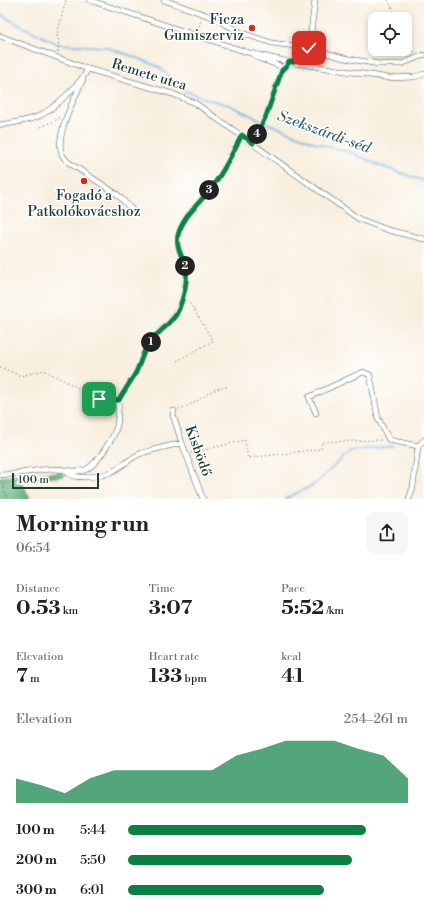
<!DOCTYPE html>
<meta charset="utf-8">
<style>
:root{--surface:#fff;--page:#f6f6f6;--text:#222;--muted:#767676;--accent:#0b8043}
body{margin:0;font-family:"Libre Bodoni",serif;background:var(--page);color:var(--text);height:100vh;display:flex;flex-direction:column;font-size:15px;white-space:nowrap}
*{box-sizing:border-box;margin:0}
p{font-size:13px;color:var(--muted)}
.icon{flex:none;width:22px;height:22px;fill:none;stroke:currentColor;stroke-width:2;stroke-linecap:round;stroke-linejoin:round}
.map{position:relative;height:499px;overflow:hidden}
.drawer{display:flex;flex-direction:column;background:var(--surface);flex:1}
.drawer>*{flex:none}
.buttons{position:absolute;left:368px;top:12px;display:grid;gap:8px}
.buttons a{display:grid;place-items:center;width:44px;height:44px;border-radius:8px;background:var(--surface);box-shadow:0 2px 6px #0003;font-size:20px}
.scale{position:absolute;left:12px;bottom:10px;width:87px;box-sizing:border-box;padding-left:4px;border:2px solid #1f3d34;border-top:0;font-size:11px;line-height:14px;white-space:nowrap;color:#1f3d34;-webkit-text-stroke:3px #fff;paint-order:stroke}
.pin{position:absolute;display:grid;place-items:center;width:34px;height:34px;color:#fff;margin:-17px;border-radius:8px;box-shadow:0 2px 6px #0006}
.km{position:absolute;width:20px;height:20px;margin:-10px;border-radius:50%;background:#222;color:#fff;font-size:11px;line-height:20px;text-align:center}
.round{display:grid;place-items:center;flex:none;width:42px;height:42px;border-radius:8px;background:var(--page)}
.headline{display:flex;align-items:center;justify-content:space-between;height:68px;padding:0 16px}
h1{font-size:22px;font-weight:700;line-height:30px}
.metrics{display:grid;grid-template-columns:repeat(3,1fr);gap:6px;height:68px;padding:4px 16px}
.metrics div{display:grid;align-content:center}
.metrics b{font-size:20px;font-weight:700}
.metrics small{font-size:11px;font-weight:400}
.metrics p{font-size:11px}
.chart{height:112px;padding:8px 16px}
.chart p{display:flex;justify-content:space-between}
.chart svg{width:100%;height:72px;margin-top:4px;fill:var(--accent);opacity:.7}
ul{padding:0 16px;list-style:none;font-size:13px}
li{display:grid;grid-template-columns:64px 48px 1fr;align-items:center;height:30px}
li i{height:10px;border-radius:5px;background:var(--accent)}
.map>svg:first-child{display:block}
</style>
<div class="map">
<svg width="424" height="499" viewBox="0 0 424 499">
<rect width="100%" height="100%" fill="#fff"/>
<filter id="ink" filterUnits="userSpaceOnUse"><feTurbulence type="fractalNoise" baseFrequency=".025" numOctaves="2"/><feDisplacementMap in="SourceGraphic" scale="8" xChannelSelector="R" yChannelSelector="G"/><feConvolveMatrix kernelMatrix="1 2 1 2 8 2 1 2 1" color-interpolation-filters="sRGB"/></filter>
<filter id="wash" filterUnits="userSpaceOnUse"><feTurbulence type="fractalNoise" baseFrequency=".012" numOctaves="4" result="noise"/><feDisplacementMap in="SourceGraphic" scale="16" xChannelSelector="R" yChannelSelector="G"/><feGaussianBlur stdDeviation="0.9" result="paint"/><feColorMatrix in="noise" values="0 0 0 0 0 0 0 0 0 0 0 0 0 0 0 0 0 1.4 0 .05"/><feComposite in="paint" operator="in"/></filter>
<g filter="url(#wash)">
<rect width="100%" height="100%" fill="#f8efdf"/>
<!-- forest -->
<path fill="#61b380" stroke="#40785a" d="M62,472L65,476L21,480L30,499H0V477Z"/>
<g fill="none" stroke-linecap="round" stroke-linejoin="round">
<!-- stream -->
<path stroke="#67acdd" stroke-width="1.5" d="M0,14L21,26L58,44L106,47L140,59L159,67L183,90L207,99L229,105L267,123L316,143L355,154L378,165L424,181
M285,499L315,484L350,451L393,446"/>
</g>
</g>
<g filter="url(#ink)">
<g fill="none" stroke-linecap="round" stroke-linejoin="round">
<defs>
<path id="street" d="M89,0L250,53L289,62L389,78L414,77L424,74
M164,0L212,17L242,33L272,43L309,48L344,58L379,64H401L424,55
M0,36L88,69L173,94L195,103L359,219L388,230L424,239
M309,48L315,0
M253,54L258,58L280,66L282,71
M83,79C76,95 54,137 62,154C63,157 66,160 68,162L118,195L132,210
M0,125C13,123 28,121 39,116C54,109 81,83 88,69
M253,143L266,116L282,71L289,62
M174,411L173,415L182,443L203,499
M316,413L309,397L363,372L370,375L378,418L389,440L418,446
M66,470C70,482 104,476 113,471C123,466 131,457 142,453C155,449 169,446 182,443
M0,475C18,475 36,469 54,469C64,469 78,474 87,469C97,464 115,436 117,425C119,416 117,406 120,398C124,389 131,381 136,372C140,363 143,352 148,344C163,325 176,322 183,296C185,288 187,277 186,269C183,257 175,247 179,234C184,215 200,203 212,188C224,171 232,153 242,135
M409,499L413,487L418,446L424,440"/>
</defs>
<!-- street casing -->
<use href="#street" stroke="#40584e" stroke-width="6"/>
<!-- path -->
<path stroke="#40584e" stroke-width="1" stroke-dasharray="1 3" stroke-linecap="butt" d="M388,0L398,19
M198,30L201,20
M405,33L414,52
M58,52L59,42L57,35L66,0
M294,58L296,51
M41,127L60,118
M177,361L213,341L188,300
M0,367L21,376L44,370L99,399L107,401H114
M179,409C185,407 192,404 197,401C207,394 214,388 227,387
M191,453L245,440L248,458L321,449L322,442L382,440
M0,481L3,484L7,499"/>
<!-- street -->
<use href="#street" stroke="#fff" stroke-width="5"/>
</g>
</g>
<g fill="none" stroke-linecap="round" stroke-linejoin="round" filter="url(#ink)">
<defs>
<path id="route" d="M99,399L107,401L119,400C124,391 130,383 135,374C140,365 142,354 147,346C156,332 173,324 179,309C183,298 188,283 186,270C184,258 175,248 178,235C183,216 200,203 211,188C224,172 232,153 242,135L253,143L266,116L282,70L286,67L289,62H294L297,47L309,48"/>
</defs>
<!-- route casing -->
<use href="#route" stroke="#fff" stroke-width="8"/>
<!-- route -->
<use href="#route" stroke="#0b8043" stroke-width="5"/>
</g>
<!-- markers -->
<g fill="#c8321e" stroke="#fff" stroke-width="1.5">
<circle cx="252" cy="28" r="4"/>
<circle cx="84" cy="181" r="4"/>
</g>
<g text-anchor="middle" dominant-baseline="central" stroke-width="3" stroke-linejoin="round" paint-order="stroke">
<!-- poi labels -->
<g font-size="14" fill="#1f3d34" stroke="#fff" text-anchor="end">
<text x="244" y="20">Ficza<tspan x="244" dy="16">Gumiszerviz</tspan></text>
<text x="84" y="196" text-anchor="middle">Fogadó a<tspan x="84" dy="16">Patkolókovácshoz</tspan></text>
</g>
<!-- street labels -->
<g font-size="14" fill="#1f3d34" stroke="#fff">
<text transform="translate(149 75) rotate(17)">Remete utca</text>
<text transform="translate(198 451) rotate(70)">Kisbödő</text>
</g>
<!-- water labels -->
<g font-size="15" font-style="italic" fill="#38646f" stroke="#fff">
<text transform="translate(324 132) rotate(20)">Szekszárdi-séd</text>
</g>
</g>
</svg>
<div class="buttons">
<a><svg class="icon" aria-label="locate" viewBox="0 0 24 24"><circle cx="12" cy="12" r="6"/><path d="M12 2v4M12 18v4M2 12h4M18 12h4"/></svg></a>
</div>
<div class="scale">100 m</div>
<div class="pin" style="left:99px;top:399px;background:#1e9e55"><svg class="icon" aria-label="arrive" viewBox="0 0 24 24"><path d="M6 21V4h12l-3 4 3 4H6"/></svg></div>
<div class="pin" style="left:309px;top:48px;background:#d93025"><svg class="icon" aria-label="check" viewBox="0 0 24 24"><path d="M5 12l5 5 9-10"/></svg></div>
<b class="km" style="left:151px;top:342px">1</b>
<b class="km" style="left:185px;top:266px">2</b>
<b class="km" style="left:209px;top:190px">3</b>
<b class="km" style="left:257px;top:134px">4</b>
</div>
<section class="drawer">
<div class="headline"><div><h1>Morning run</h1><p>06:54</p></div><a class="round"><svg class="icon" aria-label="share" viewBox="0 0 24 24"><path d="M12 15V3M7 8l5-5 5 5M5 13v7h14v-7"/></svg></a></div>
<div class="metrics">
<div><p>Distance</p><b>0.53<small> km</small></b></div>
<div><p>Time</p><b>3:07</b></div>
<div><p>Pace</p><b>5:52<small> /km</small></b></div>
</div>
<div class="metrics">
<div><p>Elevation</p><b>7<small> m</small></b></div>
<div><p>Heart rate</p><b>133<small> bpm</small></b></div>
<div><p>kcal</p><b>41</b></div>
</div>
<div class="chart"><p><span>Elevation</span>254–261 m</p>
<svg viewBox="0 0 160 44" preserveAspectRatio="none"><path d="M0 44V29L10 33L20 38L30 29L40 24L50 24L60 24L70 24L80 24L90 15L100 11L110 6L120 6L130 6L140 11L150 15L160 29V44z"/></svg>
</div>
<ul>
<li><b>100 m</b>5:44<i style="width:85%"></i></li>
<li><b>200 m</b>5:50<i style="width:80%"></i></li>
<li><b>300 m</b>6:01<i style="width:70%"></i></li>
</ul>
</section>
